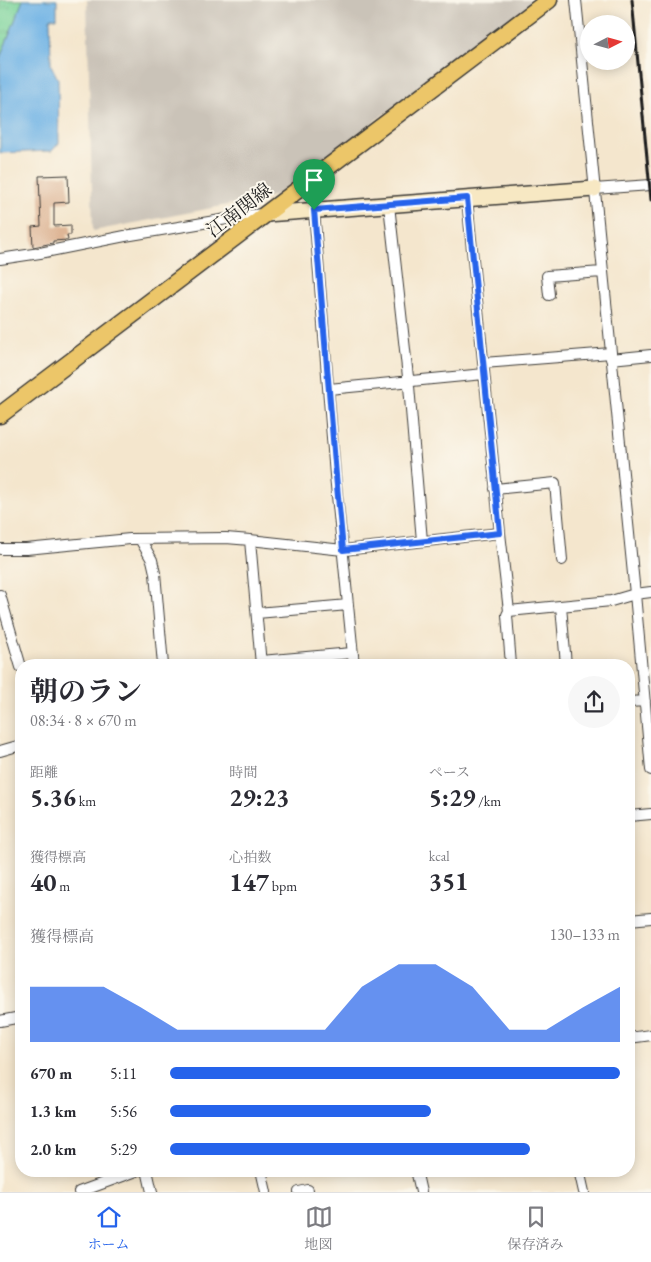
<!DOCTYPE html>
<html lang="ja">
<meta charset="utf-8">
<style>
:root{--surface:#fff;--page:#f7f7f7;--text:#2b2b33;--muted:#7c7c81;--line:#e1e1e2;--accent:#2563eb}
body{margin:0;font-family:"EB Garamond","Noto Serif JP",serif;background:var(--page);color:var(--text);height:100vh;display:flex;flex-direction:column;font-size:19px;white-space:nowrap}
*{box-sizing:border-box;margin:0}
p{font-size:16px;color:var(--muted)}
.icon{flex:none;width:28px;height:28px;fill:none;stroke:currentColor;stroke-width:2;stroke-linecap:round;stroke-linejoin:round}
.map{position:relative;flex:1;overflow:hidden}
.details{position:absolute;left:15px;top:659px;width:620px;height:518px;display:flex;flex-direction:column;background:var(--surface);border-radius:20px;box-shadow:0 2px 12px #0003}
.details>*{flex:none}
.needle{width:32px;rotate:84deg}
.tools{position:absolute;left:580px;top:15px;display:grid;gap:10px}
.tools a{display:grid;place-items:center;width:55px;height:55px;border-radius:50%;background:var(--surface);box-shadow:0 2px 12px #0003;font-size:25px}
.pin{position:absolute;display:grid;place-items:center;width:42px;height:42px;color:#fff;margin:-51px -21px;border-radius:50% 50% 50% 0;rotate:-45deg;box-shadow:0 0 5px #0007}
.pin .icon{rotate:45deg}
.round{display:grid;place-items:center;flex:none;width:52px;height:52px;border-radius:26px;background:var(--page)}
.head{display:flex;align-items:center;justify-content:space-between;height:85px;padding:0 15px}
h1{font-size:28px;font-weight:700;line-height:38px}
.stats{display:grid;grid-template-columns:repeat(3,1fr);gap:8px;height:85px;padding:5px 15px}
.stats div{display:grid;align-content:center}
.stats b{font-size:25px;font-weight:700}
.stats small{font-size:14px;font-weight:400}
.stats p{font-size:14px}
.chart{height:140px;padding:10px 15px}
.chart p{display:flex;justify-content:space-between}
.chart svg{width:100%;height:90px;margin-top:5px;fill:var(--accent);opacity:.7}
ul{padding:0 15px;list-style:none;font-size:16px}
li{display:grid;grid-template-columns:80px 60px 1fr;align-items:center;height:38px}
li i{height:12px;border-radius:6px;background:var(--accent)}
.tab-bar{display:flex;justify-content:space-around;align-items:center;height:70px;border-top:1px solid var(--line);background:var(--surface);font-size:14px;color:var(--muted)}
.tab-bar a{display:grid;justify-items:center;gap:2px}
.tab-bar .active{color:var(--accent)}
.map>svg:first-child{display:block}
</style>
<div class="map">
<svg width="651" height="1192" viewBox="0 0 651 1192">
<defs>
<pattern id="grass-tufts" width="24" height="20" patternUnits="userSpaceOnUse" patternTransform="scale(1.25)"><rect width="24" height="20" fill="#78d399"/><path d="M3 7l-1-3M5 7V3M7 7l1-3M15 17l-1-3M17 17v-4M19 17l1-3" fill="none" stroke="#67b583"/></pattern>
</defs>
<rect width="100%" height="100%" fill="#fbf7ec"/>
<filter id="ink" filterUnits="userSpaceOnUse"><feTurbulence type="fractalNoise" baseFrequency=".02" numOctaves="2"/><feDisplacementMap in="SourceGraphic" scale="10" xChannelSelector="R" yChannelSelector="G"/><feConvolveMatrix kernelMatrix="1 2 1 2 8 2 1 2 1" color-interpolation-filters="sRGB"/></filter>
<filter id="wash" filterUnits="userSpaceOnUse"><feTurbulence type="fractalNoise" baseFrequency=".0096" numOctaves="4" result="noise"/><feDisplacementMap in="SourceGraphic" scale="20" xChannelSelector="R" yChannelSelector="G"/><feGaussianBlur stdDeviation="1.12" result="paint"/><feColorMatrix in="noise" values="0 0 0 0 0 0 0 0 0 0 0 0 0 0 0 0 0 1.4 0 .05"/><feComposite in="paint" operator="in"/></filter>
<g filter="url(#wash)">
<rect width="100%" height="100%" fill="#f4e6cd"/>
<!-- industrial -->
<path fill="#cac3b8" d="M87,0H537L274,196L93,231Z"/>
<!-- grass -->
<path fill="url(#grass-tufts)" stroke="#4a785a" d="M0,0H23L0,58Z"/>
<!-- water -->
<path fill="#6fb3e5" stroke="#466880" d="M23,0H57V18H50L51,65L58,79L59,143L52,151L0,153V58Z"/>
<g id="blocks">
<!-- building -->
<path fill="#deb696" d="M68,175L69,202L54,203V226L71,225V235H67L68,240L53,241V243L33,247L32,227L41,226L39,176Z"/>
</g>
</g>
<g filter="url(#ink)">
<use href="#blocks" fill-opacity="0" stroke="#3c3a37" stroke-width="1"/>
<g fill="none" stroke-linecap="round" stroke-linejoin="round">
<defs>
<path id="street" d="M576,0L635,594L651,770
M594,189L651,185
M467,199L500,533L509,611L507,615L511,665
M389,205L409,386L422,541
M314,210L335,475L354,665
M0,259L40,253L125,236L251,215L265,214
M549,295L547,276L602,272
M611,359L651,355
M483,363L611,353
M329,389L484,374
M495,489L555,483L562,560
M140,539L152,560L155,573L163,665
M250,540L261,665
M0,549H26L130,539L226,538L250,540L343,550L500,533
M0,595L21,667
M561,606L566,665
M509,611L611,601L635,594L651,592
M257,613L348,605
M261,661L352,653
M629,702L645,701
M0,751L21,745
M629,816L651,814
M629,920L651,918
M0,1021L21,1017
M629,1038L651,1035
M109,1170L111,1180
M147,1170L152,1192
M261,1170L266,1192
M416,1170L421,1192
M579,1170L584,1192
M79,1192L139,1170
M299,1192L308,1190"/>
<path id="secondary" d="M266,214L594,189"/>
<path id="primary" d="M0,415L549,0"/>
</defs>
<!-- street casing -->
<use href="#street" stroke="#3c3a37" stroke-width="12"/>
<!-- secondary casing -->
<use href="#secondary" stroke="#3c3a37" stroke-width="18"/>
<!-- primary casing -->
<use href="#primary" stroke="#3c3a37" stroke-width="19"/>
<!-- street -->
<use href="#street" stroke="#fff" stroke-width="10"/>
<!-- secondary -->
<use href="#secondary" stroke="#f7e8c3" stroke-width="15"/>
<!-- primary -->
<use href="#primary" stroke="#ecc669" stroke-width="16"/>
<!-- rail -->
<path stroke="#1c1c1c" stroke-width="3" d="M632,0L651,200"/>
</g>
</g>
<g fill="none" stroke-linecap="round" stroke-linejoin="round" filter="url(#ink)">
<defs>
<path id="route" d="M467,198L500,533L343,550L336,475L314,210Z"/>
</defs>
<!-- route casing -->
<use href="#route" stroke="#fff" stroke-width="10"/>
<!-- route -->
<use href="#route" stroke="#2563eb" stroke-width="6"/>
</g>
<g text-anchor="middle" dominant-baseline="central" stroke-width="4" stroke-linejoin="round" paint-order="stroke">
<!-- street labels -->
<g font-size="19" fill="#1c1c1c" stroke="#fbf7ec">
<text transform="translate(239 210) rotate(-37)">江南関線</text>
</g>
</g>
</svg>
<div class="tools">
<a><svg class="needle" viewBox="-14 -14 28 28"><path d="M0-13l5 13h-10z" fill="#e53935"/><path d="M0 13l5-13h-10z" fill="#7c7c81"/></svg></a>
</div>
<div class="pin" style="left:314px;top:210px;background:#1e9e55"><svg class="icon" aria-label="arrive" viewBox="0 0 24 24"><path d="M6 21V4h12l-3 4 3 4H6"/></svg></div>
<section class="details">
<div class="head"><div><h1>朝のラン</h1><p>08:34 · 8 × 670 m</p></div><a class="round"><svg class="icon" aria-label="share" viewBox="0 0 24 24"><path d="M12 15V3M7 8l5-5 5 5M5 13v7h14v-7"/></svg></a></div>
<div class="stats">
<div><p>距離</p><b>5.36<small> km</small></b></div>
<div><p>時間</p><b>29:23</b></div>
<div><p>ペース</p><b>5:29<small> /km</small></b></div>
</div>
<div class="stats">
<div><p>獲得標高</p><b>40<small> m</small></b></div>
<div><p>心拍数</p><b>147<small> bpm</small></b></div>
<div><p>kcal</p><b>351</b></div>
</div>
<div class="chart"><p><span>獲得標高</span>130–133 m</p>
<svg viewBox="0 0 160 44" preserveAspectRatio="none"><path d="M0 44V17L10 17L20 17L30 27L40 38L50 38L60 38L70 38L80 38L90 17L100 6L110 6L120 17L130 38L140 38L150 27L160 17V44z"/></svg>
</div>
<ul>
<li><b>670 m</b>5:11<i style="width:100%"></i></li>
<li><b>1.3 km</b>5:56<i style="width:58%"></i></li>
<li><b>2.0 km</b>5:29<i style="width:80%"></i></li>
</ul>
</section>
</div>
<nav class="tab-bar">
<a class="active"><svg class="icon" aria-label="home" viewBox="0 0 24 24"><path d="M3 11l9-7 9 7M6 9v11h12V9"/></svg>ホーム</a>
<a><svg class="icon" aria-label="map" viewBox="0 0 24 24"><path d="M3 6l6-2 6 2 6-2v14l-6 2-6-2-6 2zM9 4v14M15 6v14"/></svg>地図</a>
<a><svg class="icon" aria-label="saved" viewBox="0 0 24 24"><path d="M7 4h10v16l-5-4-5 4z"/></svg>保存済み</a>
</nav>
